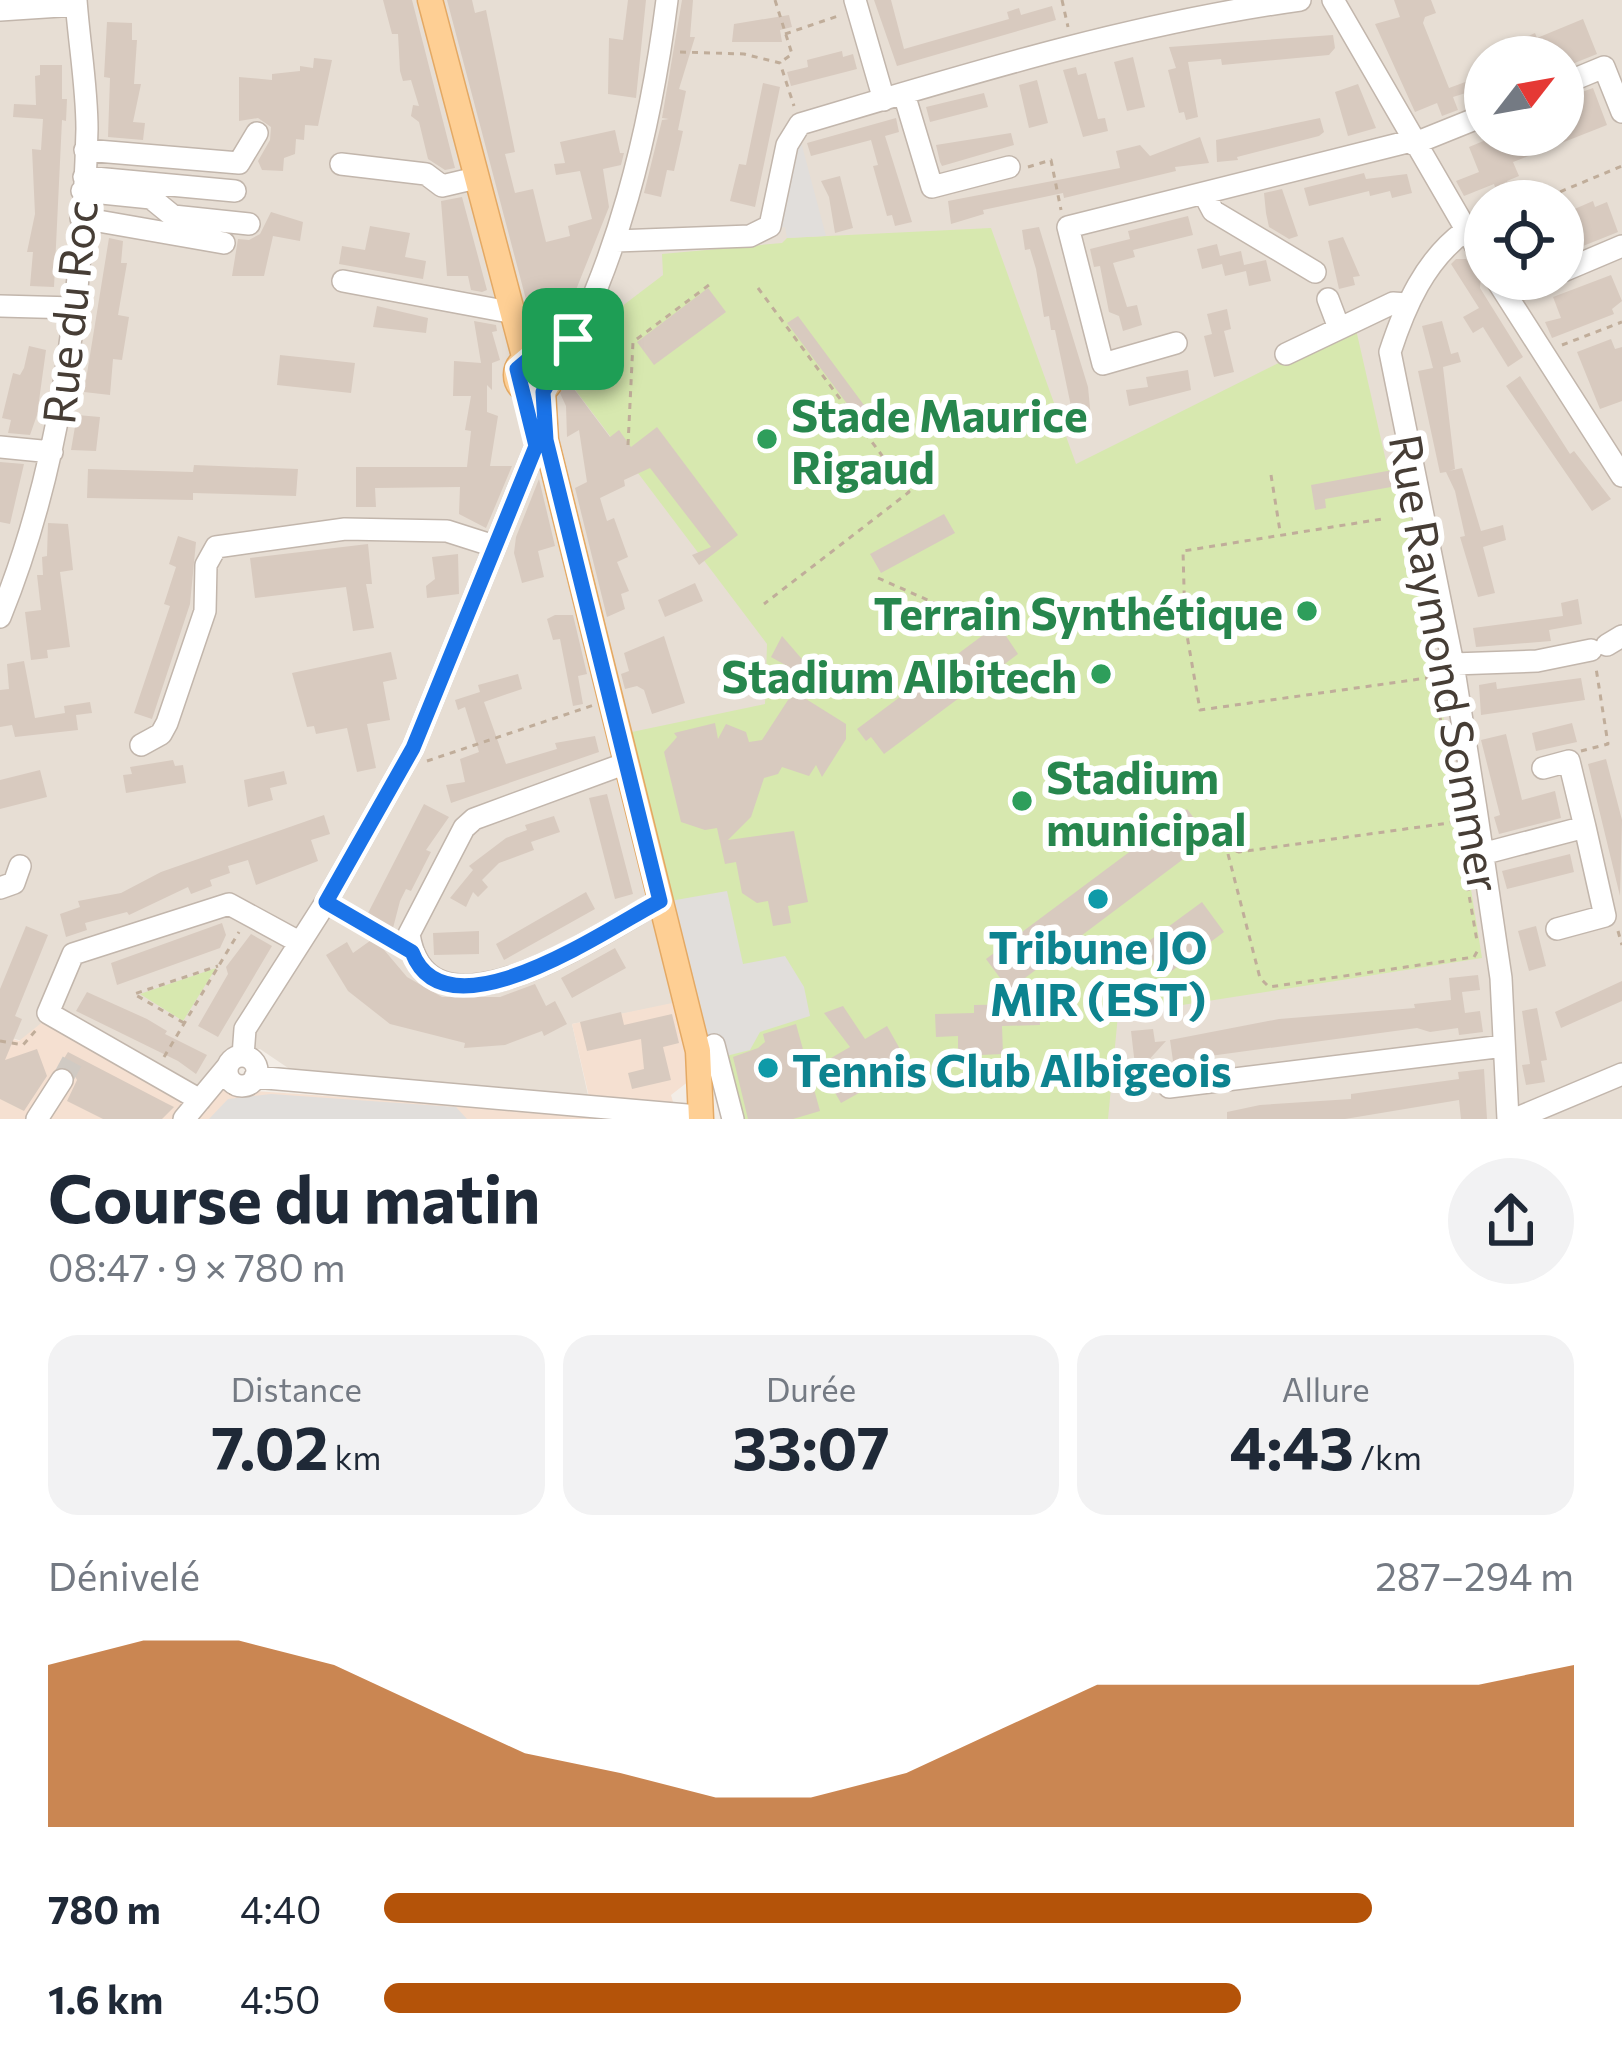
<!DOCTYPE html>
<html lang="fr">
<meta charset="utf-8">
<style>
:root{--surface:#fff;--page:#f2f2f3;--text:#1f2937;--muted:#747a83;--accent:#b45309}
body{margin:0;font-family:Commissioner,sans-serif;background:var(--page);color:var(--text);height:100vh;display:flex;flex-direction:column;font-size:45px;white-space:nowrap}
*{box-sizing:border-box;margin:0}
p{font-size:39px;color:var(--muted)}
.icon{flex:none;width:66px;height:66px;fill:none;stroke:currentColor;stroke-width:2;stroke-linecap:round;stroke-linejoin:round}
.map{position:relative;height:1119px;overflow:hidden}
.sheet{display:flex;flex-direction:column;background:var(--surface);flex:1}
.sheet>*{flex:none}
.needle{width:78px;rotate:59deg}
.controls{position:absolute;left:1464px;top:36px;display:grid;gap:24px}
.controls a{display:grid;place-items:center;width:120px;height:120px;border-radius:50%;background:var(--surface);box-shadow:0 3px 9px #0004;font-size:60px}
.pin{position:absolute;display:grid;place-items:center;width:102px;height:102px;color:#fff;margin:-51px;border-radius:24px;box-shadow:0 6px 18px #0006}
.round{display:grid;place-items:center;flex:none;width:126px;height:126px;border-radius:63px;background:var(--page)}
.overview{display:flex;align-items:center;justify-content:space-between;height:204px;padding:0 48px}
h1{font-size:66px;font-weight:700;line-height:90px}
.stats{display:grid;grid-template-columns:repeat(3,1fr);gap:18px;height:204px;padding:12px 48px}
.stats div{display:grid;align-content:center;border-radius:30px;background:var(--page);text-align:center}
.stats b{font-size:60px;font-weight:700}
.stats small{font-size:33px;font-weight:400}
.stats p{font-size:33px}
.chart{height:336px;padding:24px 48px}
.chart p{display:flex;justify-content:space-between}
.chart svg{width:100%;height:216px;margin-top:12px;fill:var(--accent);opacity:.7}
ul{padding:0 48px;list-style:none;font-size:39px}
li{display:grid;grid-template-columns:192px 144px 1fr;align-items:center;height:90px}
li i{height:30px;border-radius:15px;background:var(--accent)}
.map>svg:first-child{display:block}
</style>
<div class="map">
<svg width="1622" height="1119" viewBox="0 0 1622 1119">
<rect width="100%" height="100%" fill="#f3ede6"/>
<!-- residential -->
<path fill="#e7ded4" fill-rule="evenodd" d="M0,0H1622V1119H728L696,999L572,1024L588,1095L297,1074L260,1049L228,1048L202,1083L194,1087L0,1035ZM1485,57H1563V135H1485ZM1485,201H1563V279H1485Z"/>
<!-- commercial -->
<path fill="#f5e0d1" d="M677,1002L692,1049L689,1081L671,1095L678,1119H0V1035L19,1041L56,1011L194,1087L593,1114L572,1024Z"/>
<!-- green -->
<path fill="#d7e8af" d="M991,228L1076,464L1355,325L1388,470L1403,468L1406,484L1482,958L1118,1015L1108,1119H735L714,1059L627,733L765,704L767,644L564,375L590,352L587,327L596,326L663,275L662,254L782,243L787,238Z
M216,968L183,1021L140,994Z"/>
<!-- parking -->
<path fill="#e1dedb" d="M801,142L826,236L787,238L785,227L774,228L793,144Z
M727,891L743,964L785,956L804,987L810,1016L760,1032L750,1050L714,1059L670,901Z
M271,1094L456,1107L467,1119H209L228,1099Z"/>
<!-- building -->
<path fill="#d8cabf" d="M383,0H412L455,168L445,170L428,159L419,122L411,116L413,105L419,106L411,80L403,81L400,71L398,34H392Z
M447,0H472L475,13L486,10L515,152L505,154L515,193L533,189L546,242L570,236L568,226L592,219L580,171L556,175L554,164L565,163L560,142L615,130L620,153H624L621,165L603,169L609,207L556,340L538,345Z
M628,0H646L636,98L608,94L609,38L623,40Z
M682,0H693L690,37H695L679,89L686,91L678,130L683,131L674,171L667,170L661,197L644,193L662,120L669,119L662,118Z
M874,0H891L904,49L1009,19L1007,12L1019,8L1021,15L1052,6L1056,20L897,66Z
M1394,0H1431L1436,13L1425,17L1423,23L1449,88L1468,81L1472,91L1453,97L1458,110L1442,116L1437,103L1415,112L1375,24L1400,17Z
M789,15L792,27L780,30L782,42H732L734,24Z
M1583,19L1597,54L1582,60L1565,67L1563,57H1491L1526,43L1524,38L1535,33L1537,38Z
M107,22L132,23V40H137L134,84H141L133,122L145,123L143,140L108,137L110,78L104,77Z
M1333,35L1335,48L1329,55L1222,65L1221,59L1188,62L1198,117L1186,120L1184,112L1179,113L1168,70L1176,68L1169,47Z
M842,51L843,57L853,54L857,69L791,86L787,72L808,67L807,60Z
M1133,57L1145,107L1127,111L1114,62Z
M314,58L332,60L318,126L305,125L304,140L296,139L295,154L284,158L283,171L262,170L258,161L270,140L271,127L258,118L239,121V77L272,80V74L300,71V66L313,68Z
M40,65H62V99H67L66,121L62,120L54,287L30,286L33,252H27L35,214L32,149L41,150L43,119L13,117L14,104L36,105L35,76L40,75Z
M1076,67L1078,75L1086,73L1098,119L1105,118L1108,131L1083,137L1063,70Z
M1037,80L1048,123L1029,128L1019,85Z
M763,83L780,87L755,207L730,201L739,164L746,165Z
M1358,84L1376,128L1348,136L1335,92Z
M1593,88L1607,125L1513,162L1519,176L1507,181L1509,185L1496,190L1494,184L1464,196L1456,181L1479,172L1469,147L1498,135H1563V124L1568,122L1563,99Z
M984,93L988,107L930,122L926,107Z
M896,118L899,132L885,136L912,222L895,226L892,215L887,216L873,166L878,165L871,140L811,156L807,143Z
M1320,118L1324,132L1319,136L1237,157L1238,160L1217,162L1216,140Z
M1011,133L1014,145L942,166L940,162L936,145Z
M1200,137L1209,163L1175,167L1176,171L1064,198L1063,193L983,210L984,214L951,224L948,201L1120,168L1116,151L1140,145L1150,156Z
M1364,173L1366,179L1407,174L1412,193L1392,198L1390,191L1370,196L1369,191L1309,206L1304,188Z
M840,176L853,228L835,233L829,197L821,181Z
M1282,189L1298,236L1289,239L1269,227L1266,213L1264,193Z
M462,197L487,290L482,292L471,290L468,276H447L441,201Z
M1593,201L1595,207L1607,202L1618,232L1563,254V214Z
M271,212L303,222L300,241L273,236L264,276H232L238,239L249,240L260,234Z
M1188,216L1193,235L1133,250L1135,257L1113,263L1127,307L1137,305L1142,325L1123,331L1119,316L1109,312L1100,266L1094,267L1090,249L1130,239L1128,231Z
M370,226L410,233L405,257L426,261L423,279L339,264L342,246L365,250Z
M1039,227L1088,387L1091,418L1079,420L1078,410L1072,411L1055,330H1051L1049,316L1044,317L1036,269L1030,249L1025,250L1022,230Z
M1343,237L1360,276L1353,277L1355,285L1339,289L1328,241Z
M109,238L123,241L121,263H127L118,315L129,317L122,360L113,359L110,395L84,392Z
M1217,244L1220,256L1241,251L1244,265L1266,260L1271,281L1249,286L1246,271L1225,276L1222,264L1202,269L1197,249Z
M1456,259H1466L1481,276L1480,288L1523,357L1508,367L1483,327L1473,333L1463,317L1479,308L1451,264Z
M1611,275L1622,301L1612,309L1614,314L1552,338L1545,322L1561,318L1553,297Z
M708,288L726,312L654,365L637,342Z
M377,306L428,318L426,333L373,327Z
M1227,309L1231,329L1224,331L1234,372L1214,377L1204,336L1212,334L1207,314Z
M798,316L878,424L868,432L787,323Z
M474,321L496,325L497,331L492,332L500,360L492,363V390L487,385V412L498,416L490,466H512L486,528L459,514L460,487L375,488L376,507H356V467H467L471,431L465,430L471,396H453L454,361L481,363Z
M1442,321L1451,354L1458,352L1461,362L1443,367L1455,469L1449,471L1462,468L1481,531L1503,525L1506,540L1483,547L1495,593L1478,597L1460,537L1465,536L1455,491L1446,472L1440,473L1418,371L1433,368L1422,326Z
M1611,339L1615,349L1622,347V401L1600,409L1577,352Z
M29,346L46,350L37,415L30,435L8,433L11,420L2,418L9,389L13,373L20,375L24,368Z
M280,355L355,363L351,393L277,385Z
M1188,370L1191,390L1129,406L1126,390L1148,387L1146,377Z
M1520,376L1570,454L1574,451L1611,499L1592,511L1506,386Z
M568,381L610,437L619,430L631,447L657,427L738,535L699,565L692,555L711,547L650,468L624,480L625,486L600,498L607,521L614,518L628,557L617,562L629,591L621,594L625,609L607,617L575,488L587,482L579,430L567,437L566,406L560,393Z
M77,415L100,417L96,451L71,450Z
M0,462L24,464L10,524L0,522Z
M194,465L298,469L296,496L193,493V500L87,498L88,469L193,472Z
M1398,469L1402,485L1325,499L1326,508L1315,510L1311,485Z
M539,479L555,546L538,551L544,577L522,583L514,553L516,537Z
M944,514L955,533L881,573L870,554Z
M48,523L68,524L73,570L60,572L70,647L47,650L48,658L31,660L25,612L41,610L37,575H43L42,557L47,556Z
M178,536L196,542L190,604L152,719L134,713L170,606L164,604L176,567L169,564Z
M368,544L372,584H366L374,628L353,631L346,587L255,598L250,558Z
M458,554L459,594L427,598L426,586L435,579L432,557Z
M695,583L703,601L665,617L658,600Z
M1578,599L1582,624L1549,630L1551,641L1476,647L1473,628L1563,616L1561,603Z
M555,615H573L587,674L578,676L583,704L573,706L560,639L553,640L547,619Z
M1002,621L1011,633L1006,636L1018,654L884,754L871,737L866,741L857,729Z
M664,636L685,703L652,714L644,690L637,686L625,689L621,674L629,671L624,653Z
M782,636L808,666L800,683L784,671L787,666L771,657Z
M391,652L397,679L383,682L390,720L367,724L376,768L357,772L347,728L316,734L314,726L307,727L292,673Z
M24,661L35,718L65,713L64,706L90,702L92,713L76,715L78,730L15,737L12,725L0,727V690L9,689L7,664Z
M518,674L522,689L484,702L506,764L557,749L555,743L595,736L599,752L451,803L446,785L465,782L460,759L479,752L465,707L458,710L455,700L480,692L478,685Z
M1581,678L1585,700L1481,715L1479,685L1496,682L1497,689Z
M798,694L846,724V739L822,777L816,765L809,776L782,767L778,774L764,778L751,817L728,840L794,831L808,902L788,906L791,923L773,926L768,901L757,903L742,893L736,862L725,864L717,828L705,830L681,822L664,752L677,737L674,733L715,723L718,739L726,724L746,732L749,742L762,740L788,700Z
M1572,723L1577,742L1536,751L1532,733Z
M1506,734L1522,800L1555,791L1561,818L1499,834L1494,817L1500,815L1481,740Z
M1606,759L1622,820L1620,896L1588,764Z
M173,760L175,766L183,765L186,783L126,793L123,775L132,774L130,767Z
M40,770L47,797L0,809V780Z
M284,771L287,784L270,788L273,800L248,807L244,780Z
M607,794L633,894L615,899L589,798Z
M424,804L449,817L426,850L431,852L411,891L406,889L400,901L393,928L367,915Z
M1187,809L1210,839L1009,990L986,959Z
M324,815L330,834L311,840L318,861L256,885L248,860L228,866L230,873L210,880L212,886L191,894L188,887L129,915L127,912L85,923L87,930L66,937L60,914L80,907L78,901L121,893L161,872Z
M554,816L560,832L531,842L534,850L499,863L482,880L488,887L478,897L473,892L466,907L450,898L473,870L469,866L506,838L527,830L525,825Z
M1570,854L1574,872L1507,889L1502,871Z
M586,892L595,909L504,960L496,944Z
M1202,902L1224,932L1165,976L1142,946Z
M222,923L226,935L220,948L117,985L111,963Z
M26,926L48,935L15,1016L22,1019L5,1060L37,1049L47,1076L24,1111L0,1099V989Z
M1536,926L1546,966L1529,971L1518,931Z
M479,931V954L434,955L433,933Z
M251,934L272,946L218,1037L198,1026L228,974L226,967Z
M374,938L407,977L442,997H500L535,984L546,1006L555,1001L567,1024L544,1036L542,1031L505,1045L464,1048L465,1043L390,1024L348,991L326,955L347,942L353,953Z
M615,948L626,968L572,998L561,978Z
M1478,975L1480,990L1462,992L1465,1013L1480,1011L1483,1032L1459,1035L1458,1028L1430,1032L1417,1028L1173,1061L1170,1040L1279,1019L1415,1008L1414,1004L1451,1000L1449,978Z
M1622,981V1001L1561,1028L1555,1012Z
M87,992L147,1019L167,1031L165,1034L207,1055L196,1074L178,1061L76,1011Z
M1039,1004L1040,1025L1002,1026L1003,1054L958,1056V1036L936,1037L935,1014L974,1013V1005Z
M843,1006L865,1039L887,1026L909,1065L841,1103L819,1065L850,1047L824,1013Z
M1537,1008L1547,1060L1541,1061L1545,1082L1526,1085L1522,1065L1530,1064L1522,1011Z
M621,1012L624,1025L672,1014L679,1043L663,1047L671,1080L632,1089L628,1073L644,1069L641,1039L587,1051L580,1022Z
M796,1024L820,1111L793,1119H748L733,1057L758,1048L765,1042L763,1034Z
M1153,1029L1155,1042L1166,1041L1136,1074L1131,1031Z
M68,1052L166,1103L174,1107L162,1119H103L67,1101L77,1080L71,1068L60,1065Z
M1484,1069L1487,1119H1461L1459,1100L1345,1119H1227V1112L1260,1105L1351,1099V1094L1459,1079L1458,1072Z"/>
<g fill="none" stroke-linecap="round" stroke-linejoin="round">
<!-- minor-tunnel -->
<path stroke="#d0cac3" stroke-width="21" stroke-dasharray="21 10" stroke-linecap="butt" d="M62,1080L75,1056"/>
<defs>
<path id="minor" d="M855,0L884,100
M1333,0L1485,262
M0,10L76,5
M1563,84L1604,67L1622,112
M904,94L932,187L1009,167
M1413,144L1485,115
M85,150L239,163L257,133
M341,164L426,174L442,186L476,178
M84,177L235,191
M82,191L151,198L173,216L249,224
M1204,194L1213,211L1315,272
M81,218L224,243
M1465,231C1425,260 1405,306 1390,352L1453,664L1476,809L1501,978L1508,1119
M616,241L750,236L770,226L787,145L800,124C965,75 1129,24 1300,0
M1563,271L1622,246
M1496,279L1622,476
M343,281L509,312
M1507,295L1544,279
M1328,299L1339,328
M0,306L75,308
M1176,343L1103,364L1068,227L1411,141
M1286,354L1393,303L1407,304
M551,381C617,271 651,127 667,0
M0,447L52,452
M0,617C62,465 83,292 87,129C87,87 79,42 76,0
M1607,645L1622,636
M1453,664L1537,661L1591,650
M141,745L161,734L167,723L205,611L206,565L216,547L345,529L447,531L494,546
M624,764L474,819L464,828L409,934C427,1054 606,930 660,901
M1482,854L1585,827L1569,761L1543,768
M0,888L14,883L20,866
M1557,929L1605,916L1585,827
M714,1045L733,1119
M243,1056L245,1029L326,902L413,748L536,446
M227 1071a15 15 0 1 1 30 0a15 15 0 1 1-30 0Z
M255,1077L698,1116
M1169,1087L1504,1046
M200,1100L48,1013L73,954L229,904L299,942
M37,1119L62,1080
M184,1119L228,1066
M1515,1119L1622,1074"/>
<path id="major" d="M430,0L525,360
M516 375a18 18 0 1 1 36 0a18 18 0 1 1-36 0Z
M543,391L546,440L698,1051L701,1119"/>
</defs>
<!-- minor casing -->
<use href="#minor" stroke="#c2b6ac" stroke-width="24"/>
<!-- major casing -->
<use href="#major" stroke="#e4a964" stroke-width="27"/>
<!-- path -->
<path stroke="#c0ad9a" stroke-width="3" stroke-dasharray="6 6" stroke-linecap="butt" d="M775,0L792,54L781,62
M1062,0L1068,27
M785,34L841,15
M680,52L744,54L780,63L794,106
M1028,167L1051,160L1061,210
M1538,201L1622,166
M758,288L909,492L764,604
M1562,345L1622,322
M628,445L633,342L709,285
M1271,475L1280,531
M878,578L948,609L1000,613
M1581,751L1608,744L1596,668
M427,761L594,705
M1457,826L1477,941
M1213,844L1239,852L1456,822L1434,677L1200,710L1185,624L1183,551L1382,519
M1228,854L1260,978L1269,987L1474,957L1478,950
M341,910L395,942
M1618,931L1622,945
M184,1023L134,994L218,966
M0,1041L23,1045L37,1029
M164,1057L239,932
M229,1093H249"/>
<!-- minor -->
<use href="#minor" stroke="#fff" stroke-width="21"/>
<!-- major -->
<use href="#major" stroke="#fecf94" stroke-width="24"/>
</g>
<g fill="none" stroke-linecap="round" stroke-linejoin="round">
<defs>
<path id="route" d="M573,339L543,392L546,440L660,901C610,927 446,1042 412,952L326,902L413,748L536,446L517,369L530,358L544,360Z"/>
</defs>
<!-- route casing -->
<use href="#route" stroke="#fff" stroke-width="24"/>
<!-- route -->
<use href="#route" stroke="#1a73e8" stroke-width="15"/>
</g>
<!-- markers -->
<g fill="#2e9e5b" stroke="#fff" stroke-width="4.5">
<circle cx="767" cy="439" r="12"/>
<circle cx="1307" cy="611" r="12"/>
<circle cx="1101" cy="674" r="12"/>
<circle cx="1022" cy="801" r="12"/>
</g>
<g fill="#0f9aa8" stroke="#fff" stroke-width="4.5">
<circle cx="1098" cy="899" r="12"/>
<circle cx="768" cy="1068" r="12"/>
</g>
<g text-anchor="middle" dominant-baseline="central" stroke-width="12" stroke-linejoin="round" paint-order="stroke">
<!-- street labels -->
<g font-size="45" fill="#463d35" stroke="#fff">
<text transform="translate(68 312) rotate(-84)">Rue du Roc</text>
<text transform="translate(1447 663) rotate(80)">Rue Raymond Sommer</text>
</g>
<!-- leisure labels -->
<g font-size="45" font-weight="bold" fill="#27864d" stroke="#fff" text-anchor="start">
<text x="791" y="413">Stade Maurice<tspan x="791" dy="52">Rigaud</tspan></text>
<text x="1283" y="611" text-anchor="end">Terrain Synthétique</text>
<text x="1077" y="674" text-anchor="end">Stadium Albitech</text>
<text x="1046" y="775">Stadium<tspan x="1046" dy="52">municipal</tspan></text>
</g>
<!-- culture labels -->
<g font-size="45" font-weight="bold" fill="#0d838f" stroke="#fff">
<text x="1098" y="945">Tribune JO<tspan x="1098" dy="52">MIR (EST)</tspan></text>
<text x="792" y="1068" text-anchor="start">Tennis Club Albigeois</text>
</g>
</g>
</svg>
<div class="controls">
<a><svg class="needle" viewBox="-14 -14 28 28"><path d="M0-13l5 13h-10z" fill="#e53935"/><path d="M0 13l5-13h-10z" fill="#747a83"/></svg></a>
<a><svg class="icon" aria-label="locate" viewBox="0 0 24 24"><circle cx="12" cy="12" r="6"/><path d="M12 2v4M12 18v4M2 12h4M18 12h4"/></svg></a>
</div>
<div class="pin" style="left:573px;top:339px;background:#1e9e55"><svg class="icon" aria-label="arrive" viewBox="0 0 24 24"><path d="M6 21V4h12l-3 4 3 4H6"/></svg></div>
</div>
<section class="sheet">
<div class="overview"><div><h1>Course du matin</h1><p>08:47 · 9 × 780 m</p></div><a class="round"><svg class="icon" aria-label="share" viewBox="0 0 24 24"><path d="M12 15V3M7 8l5-5 5 5M5 13v7h14v-7"/></svg></a></div>
<div class="stats">
<div><p>Distance</p><b>7.02<small> km</small></b></div>
<div><p>Durée</p><b>33:07</b></div>
<div><p>Allure</p><b>4:43<small> /km</small></b></div>
</div>
<div class="chart"><p><span>Dénivelé</span>287–294 m</p>
<svg viewBox="0 0 160 44" preserveAspectRatio="none"><path d="M0 44V11L10 6L20 6L30 11L40 20L50 29L60 33L70 38L80 38L90 33L100 24L110 15L120 15L130 15L140 15L150 15L160 11V44z"/></svg>
</div>
<ul>
<li><b>780 m</b>4:40<i style="width:83%"></i></li>
<li><b>1.6 km</b>4:50<i style="width:72%"></i></li>
</ul>
</section>
